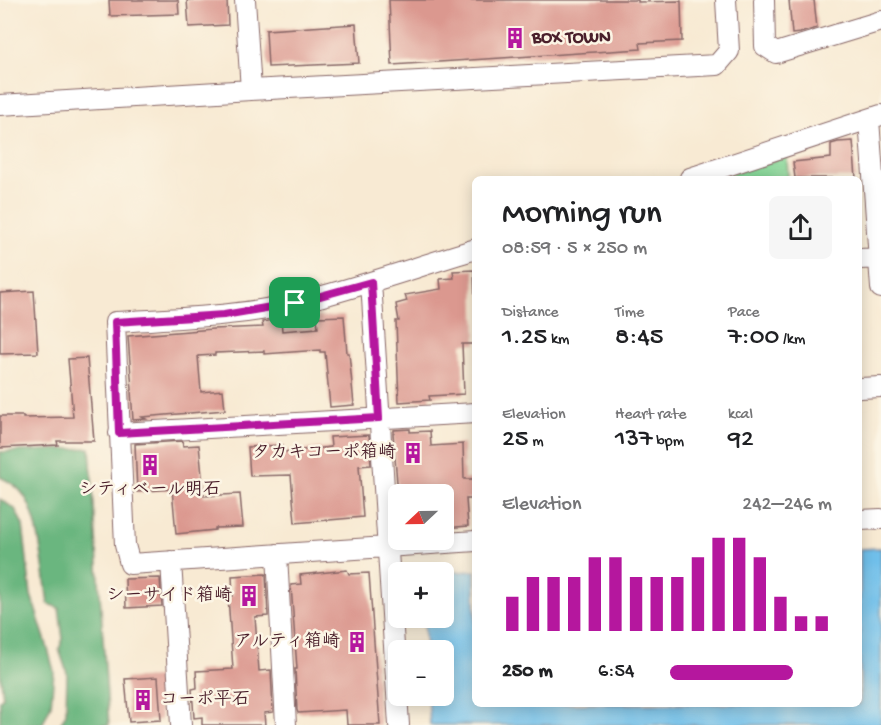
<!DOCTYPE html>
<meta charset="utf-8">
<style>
:root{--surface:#fff;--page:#f6f6f6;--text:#202124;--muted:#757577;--accent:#b5179e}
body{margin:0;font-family:"Gochi Hand","Klee One",sans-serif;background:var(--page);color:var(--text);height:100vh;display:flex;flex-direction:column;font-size:22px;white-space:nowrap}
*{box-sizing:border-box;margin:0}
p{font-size:20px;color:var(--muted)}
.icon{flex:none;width:33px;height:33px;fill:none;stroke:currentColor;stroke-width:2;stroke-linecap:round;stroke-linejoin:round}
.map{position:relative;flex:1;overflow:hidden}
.drawer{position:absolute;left:472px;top:176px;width:390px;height:531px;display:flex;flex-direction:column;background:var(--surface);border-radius:9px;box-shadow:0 3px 15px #0003}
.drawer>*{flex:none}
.needle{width:39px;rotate:248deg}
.controls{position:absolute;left:388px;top:484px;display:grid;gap:12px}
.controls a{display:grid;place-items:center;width:66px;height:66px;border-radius:9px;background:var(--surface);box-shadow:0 3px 15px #0003;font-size:30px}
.pin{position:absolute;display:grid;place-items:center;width:51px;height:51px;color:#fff;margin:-26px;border-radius:12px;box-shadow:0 3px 9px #0006}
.round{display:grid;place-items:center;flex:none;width:63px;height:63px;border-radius:9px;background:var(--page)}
.headline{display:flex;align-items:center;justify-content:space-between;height:102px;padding:0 30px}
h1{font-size:33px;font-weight:600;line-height:45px}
.figures{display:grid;grid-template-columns:repeat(3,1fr);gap:9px;height:102px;padding:6px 30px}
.figures div{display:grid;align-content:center}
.figures b{font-size:26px;font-weight:600}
.figures small{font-size:16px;font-weight:400}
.figures p{font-size:16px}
.chart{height:168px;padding:12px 30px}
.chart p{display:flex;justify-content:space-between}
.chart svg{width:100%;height:108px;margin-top:6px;stroke:var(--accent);stroke-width:6}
ul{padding:0 30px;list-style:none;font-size:20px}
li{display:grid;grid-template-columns:96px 72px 1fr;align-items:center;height:45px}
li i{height:15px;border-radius:8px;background:var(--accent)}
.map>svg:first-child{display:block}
</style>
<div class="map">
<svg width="881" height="725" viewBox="0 0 881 725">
<rect width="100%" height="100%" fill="#fcf5e5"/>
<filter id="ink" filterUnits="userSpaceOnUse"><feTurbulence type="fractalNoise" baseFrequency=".0167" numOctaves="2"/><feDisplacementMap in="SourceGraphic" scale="12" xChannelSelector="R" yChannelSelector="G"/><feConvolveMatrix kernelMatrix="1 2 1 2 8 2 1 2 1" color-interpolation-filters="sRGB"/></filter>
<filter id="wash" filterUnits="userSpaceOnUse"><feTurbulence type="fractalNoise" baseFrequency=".008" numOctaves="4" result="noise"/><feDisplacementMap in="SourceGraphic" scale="24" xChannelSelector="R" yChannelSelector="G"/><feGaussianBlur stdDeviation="1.35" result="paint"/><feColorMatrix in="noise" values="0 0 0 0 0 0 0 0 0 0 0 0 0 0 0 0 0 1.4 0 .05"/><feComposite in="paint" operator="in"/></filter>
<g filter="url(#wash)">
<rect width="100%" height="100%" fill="#f8ead3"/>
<!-- green -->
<path fill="#83d596" stroke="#667a60" stroke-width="1.5" d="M787,156L788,178H718Z"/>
<!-- forest -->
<path fill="#6ab67f" stroke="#5a6a55" stroke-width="1.5" d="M90,448L109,725H60L66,713L67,673L59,649L63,639L59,608L48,604C44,576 40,516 23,494C17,486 9,481 0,477V452Z
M0,499L15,509L23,525L31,595L46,642L54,671L51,705L42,725H0V700L3,697L0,670Z"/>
<!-- water -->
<path fill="#6fc0eb" stroke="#5c708b" stroke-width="1.5" d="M881,548V725H430L428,696H444V651H426L424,618H444V573H438L475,571L476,704H860V549Z"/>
<g id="blocks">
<!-- building -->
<path fill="#db988f" d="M109,0H178L179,14L110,16Z
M187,0H227L228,25L189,27Z
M389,0H638V2L681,1L682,41L640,43L641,49L392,65Z
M789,0H814L817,28L800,33L792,34Z
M356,24L359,63L268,67L266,30Z
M853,141L856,178H795L793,162L831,158V144L838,142Z
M474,270L476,344H462L464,394L429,396L430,400L399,402L396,321H399L396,304L407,301L405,295L441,289L440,279L454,278L453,271Z
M34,291L38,353L0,354V293Z
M344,316L347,353H349L354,405L330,407L325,352H320V350L264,354V351L215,353V355L198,356L201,392L223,390L225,410L142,417L146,419L133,420L131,391L132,390L128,336L213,329L263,327L262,322L281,319L282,331L318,328L317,317Z
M87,358L94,441H57L58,445L0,448V416H23V418L73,417L68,359Z
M410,429V432L430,431L431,446L463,444L464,479H473L474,499H466L468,526L444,528V495H398L393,433H394V430Z
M369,435L371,465L359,466L363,517L295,523L291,475L250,476L248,447L283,445L284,452L331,447L330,437Z
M182,441L183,446L199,445L204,496L240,494L243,527L215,528V530L176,534L172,489L137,492L135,444Z
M347,570L349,574L369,573L380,725H347L346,710L298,713L297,710L295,669H297L291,585L301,584L300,575Z
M266,574L268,616L255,617L259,671L271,670L273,712L264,713L265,725H202V717L194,718L192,689L197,688L196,671L233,669L228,596H233L232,576Z
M160,578L162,606L126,608L125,579Z
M158,677L161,720L129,722L125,679Z"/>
</g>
</g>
<g filter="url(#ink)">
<use href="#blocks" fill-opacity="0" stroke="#876666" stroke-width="1.5"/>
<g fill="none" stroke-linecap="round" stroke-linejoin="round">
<defs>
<path id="minor" d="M245,0L251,90L717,65L729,51L726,0
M764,0L765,46L776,53L881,21
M0,105L251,90
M869,119L881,288
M690,178L881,115
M476,249C416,267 357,288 296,303C237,317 175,318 115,322L125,545L130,564L476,541
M860,259L881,258
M371,282L399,725
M860,388L881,387
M119,433L476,413
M860,520L881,519
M277,554L286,725
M171,561L181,725"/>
</defs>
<!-- minor casing -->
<use href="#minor" stroke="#876666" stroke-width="22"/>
<!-- minor -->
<use href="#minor" stroke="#fff" stroke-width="20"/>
</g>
</g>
<g fill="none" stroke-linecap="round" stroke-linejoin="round" filter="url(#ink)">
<defs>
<path id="route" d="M371,282L379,418L119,433L115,322L224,315L295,303Z"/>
</defs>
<!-- route casing -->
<use href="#route" stroke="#fff" stroke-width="12"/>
<!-- route -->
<use href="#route" stroke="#b5179e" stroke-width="8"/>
</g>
<!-- icons -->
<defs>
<symbol id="building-bare" viewBox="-9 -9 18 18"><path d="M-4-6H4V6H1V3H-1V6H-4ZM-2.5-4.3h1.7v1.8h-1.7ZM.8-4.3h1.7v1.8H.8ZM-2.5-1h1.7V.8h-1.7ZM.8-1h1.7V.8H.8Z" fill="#b5179e" stroke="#fcf5e5" stroke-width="2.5" paint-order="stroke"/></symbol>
</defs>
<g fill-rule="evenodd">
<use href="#building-bare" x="500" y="23" width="30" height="30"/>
<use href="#building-bare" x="398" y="438" width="30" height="30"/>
<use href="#building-bare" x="135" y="450" width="30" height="30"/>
<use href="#building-bare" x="234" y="581" width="30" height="30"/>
<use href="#building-bare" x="342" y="627" width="30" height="30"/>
<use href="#building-bare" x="128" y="685" width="30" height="30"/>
</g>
<g text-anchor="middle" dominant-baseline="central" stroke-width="5" stroke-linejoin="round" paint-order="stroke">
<!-- poi labels -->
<g font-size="18" font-weight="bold" fill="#4a1f2b" stroke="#fcf5e5" text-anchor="end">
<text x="532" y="38" text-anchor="start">BOX TOWN</text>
<text x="396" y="453">タカキコーポ箱崎</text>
<text x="150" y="490" text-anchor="middle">シティベール明石</text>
<text x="232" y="596">シーサイド箱崎</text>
<text x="340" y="642">アルティ箱崎</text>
<text x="160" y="700" text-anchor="start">コーポ平石</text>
</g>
</g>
</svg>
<div class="controls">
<a><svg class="needle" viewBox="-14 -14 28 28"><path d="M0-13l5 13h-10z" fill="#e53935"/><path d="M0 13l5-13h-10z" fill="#757577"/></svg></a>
<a>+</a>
<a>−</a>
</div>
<div class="pin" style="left:295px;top:303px;background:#1e9e55"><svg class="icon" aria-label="arrive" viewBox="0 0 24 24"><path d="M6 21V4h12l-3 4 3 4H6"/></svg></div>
<section class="drawer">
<div class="headline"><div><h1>Morning run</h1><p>08:59 · 5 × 250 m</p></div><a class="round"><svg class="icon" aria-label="share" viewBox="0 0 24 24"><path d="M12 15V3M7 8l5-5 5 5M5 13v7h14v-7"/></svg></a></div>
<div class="figures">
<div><p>Distance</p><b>1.25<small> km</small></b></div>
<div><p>Time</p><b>8:45</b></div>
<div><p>Pace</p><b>7:00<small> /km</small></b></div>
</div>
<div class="figures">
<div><p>Elevation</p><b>25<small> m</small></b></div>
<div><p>Heart rate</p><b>137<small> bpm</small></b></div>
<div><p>kcal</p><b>92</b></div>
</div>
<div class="chart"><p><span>Elevation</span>242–246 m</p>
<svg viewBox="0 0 160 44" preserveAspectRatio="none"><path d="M5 44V30M15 44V22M25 44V22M35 44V22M45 44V14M55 44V14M65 44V22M75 44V22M85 44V22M95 44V14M105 44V6M115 44V6M125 44V14M135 44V30M145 44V38M155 44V38"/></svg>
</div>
<ul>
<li><b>250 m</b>6:54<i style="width:76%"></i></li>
</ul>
</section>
</div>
